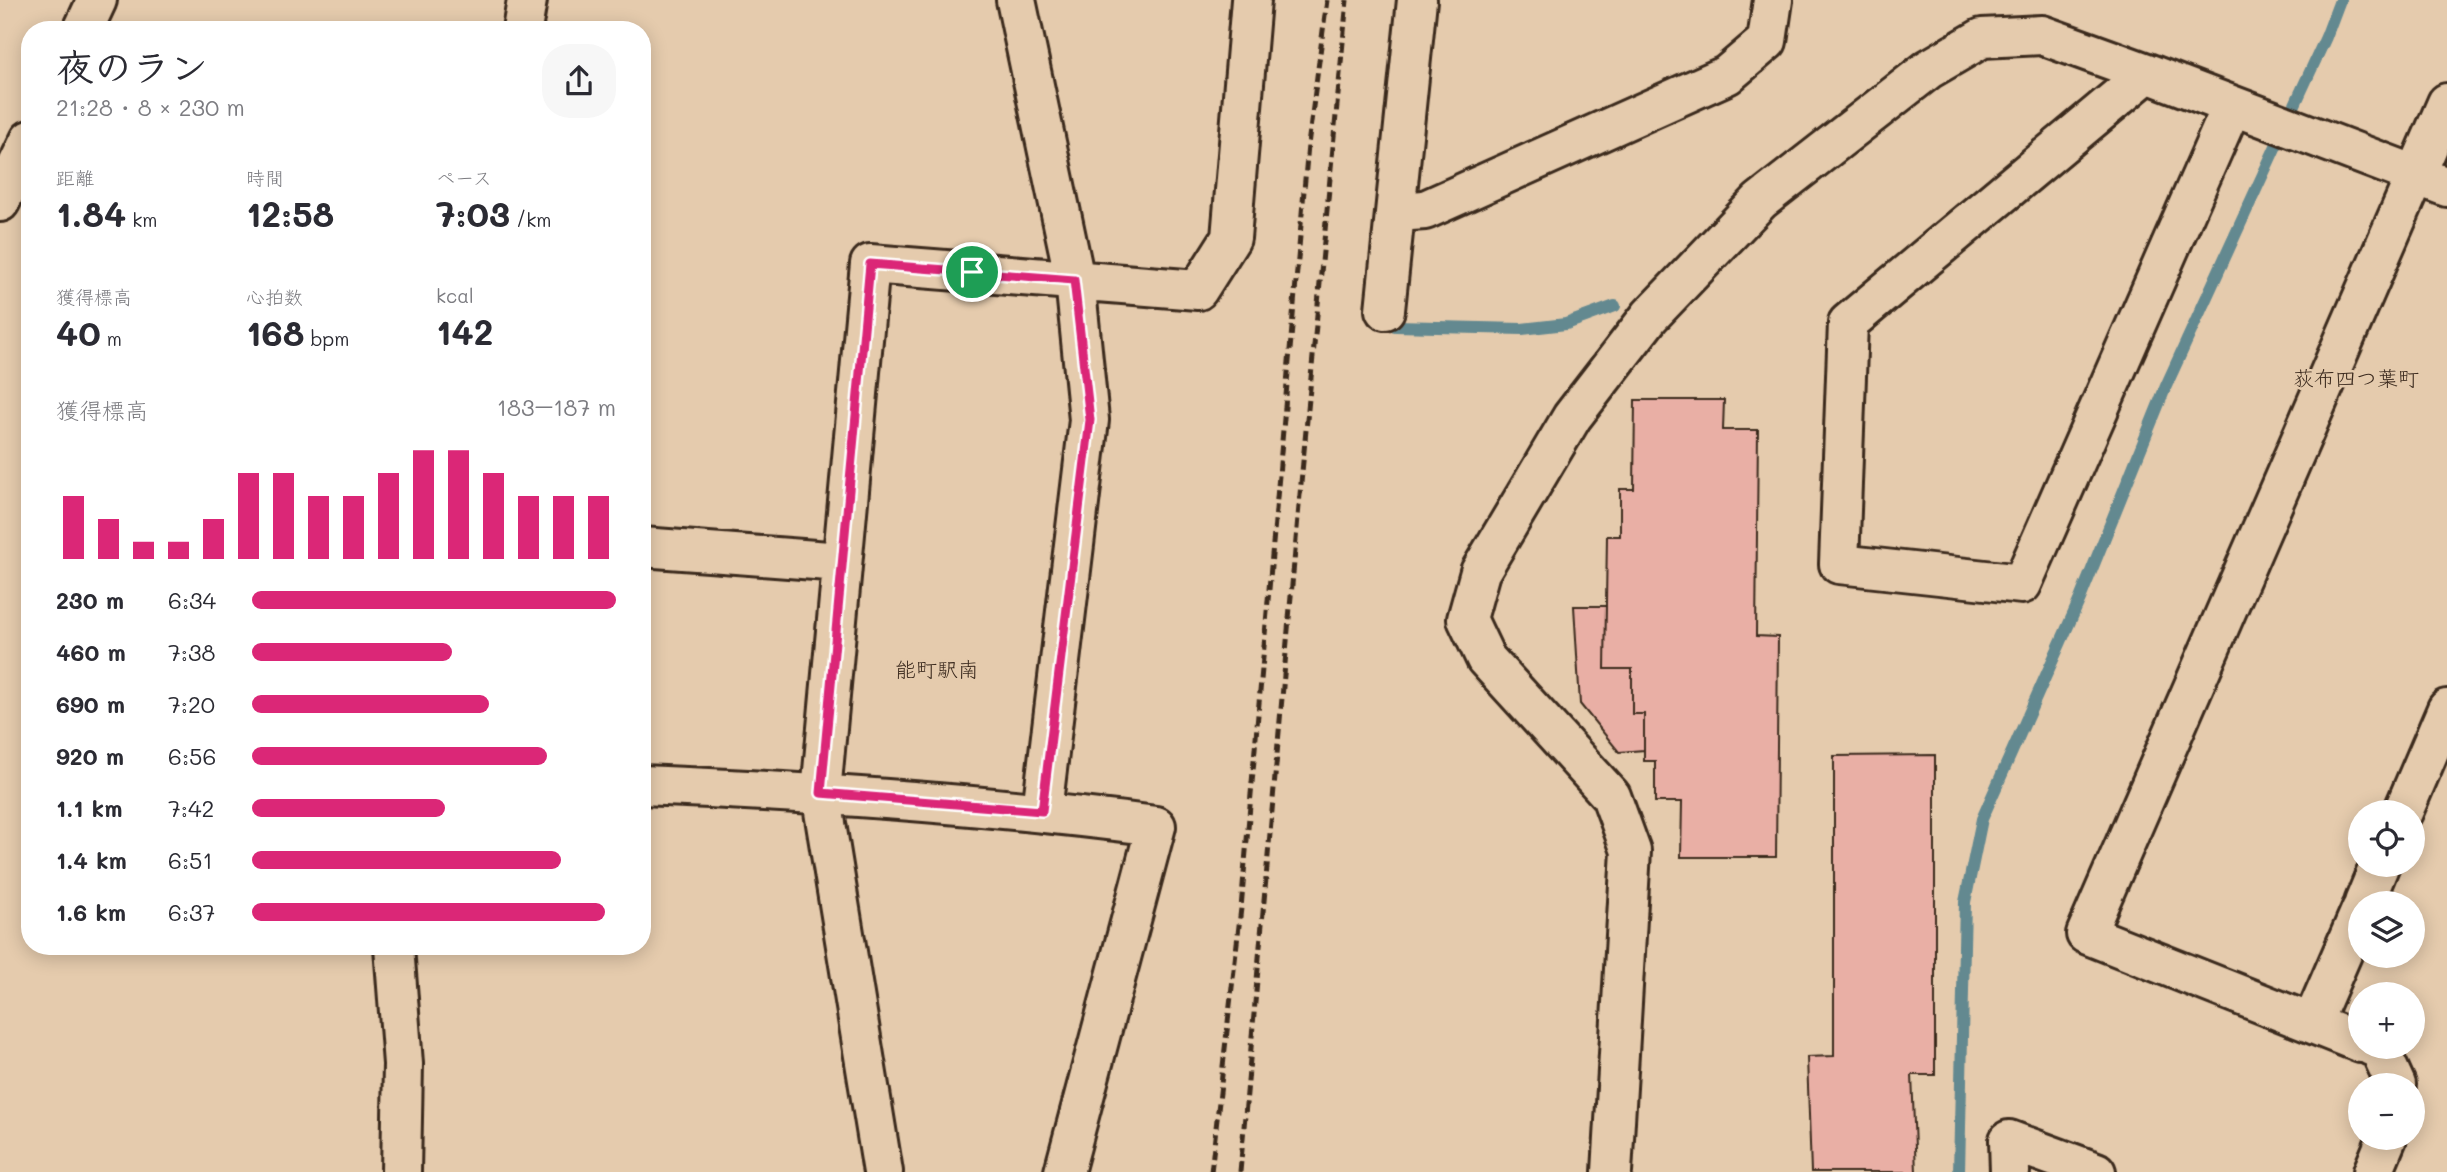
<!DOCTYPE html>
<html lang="ja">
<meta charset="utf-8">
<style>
:root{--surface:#fff;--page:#f7f7f7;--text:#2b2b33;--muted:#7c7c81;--accent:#db2777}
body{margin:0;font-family:Mali,"Klee One",sans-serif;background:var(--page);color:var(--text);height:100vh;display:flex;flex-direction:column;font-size:26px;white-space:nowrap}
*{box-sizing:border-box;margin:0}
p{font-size:23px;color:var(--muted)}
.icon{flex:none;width:38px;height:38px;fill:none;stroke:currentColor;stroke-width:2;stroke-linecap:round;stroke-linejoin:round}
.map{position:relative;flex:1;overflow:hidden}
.side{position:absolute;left:21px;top:21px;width:630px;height:934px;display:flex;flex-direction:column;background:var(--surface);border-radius:28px;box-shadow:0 4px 18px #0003}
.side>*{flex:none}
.controls{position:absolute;left:2348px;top:800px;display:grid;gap:14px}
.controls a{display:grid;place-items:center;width:77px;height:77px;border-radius:50%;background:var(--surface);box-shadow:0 4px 18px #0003;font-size:35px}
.pin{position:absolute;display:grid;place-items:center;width:60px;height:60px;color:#fff;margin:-30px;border:4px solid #fff;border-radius:50%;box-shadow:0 2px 7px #0007}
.round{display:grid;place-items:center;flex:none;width:74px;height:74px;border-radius:28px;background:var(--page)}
.overview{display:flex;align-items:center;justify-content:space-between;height:119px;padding:0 35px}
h1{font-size:38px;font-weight:800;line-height:52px}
.metrics{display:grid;grid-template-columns:repeat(3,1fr);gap:10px;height:119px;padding:7px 35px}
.metrics div{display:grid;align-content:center}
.metrics b{font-size:35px;font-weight:800}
.metrics small{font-size:19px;font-weight:400}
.metrics p{font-size:19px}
.chart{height:196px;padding:14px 35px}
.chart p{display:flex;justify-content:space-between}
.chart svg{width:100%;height:126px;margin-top:7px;stroke:var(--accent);stroke-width:6}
ul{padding:0 35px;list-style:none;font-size:23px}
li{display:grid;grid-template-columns:112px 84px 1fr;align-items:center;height:52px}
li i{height:18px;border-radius:9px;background:var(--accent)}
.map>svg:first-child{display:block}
</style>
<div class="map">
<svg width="2447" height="1172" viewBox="0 0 2447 1172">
<rect width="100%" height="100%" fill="#e5cbad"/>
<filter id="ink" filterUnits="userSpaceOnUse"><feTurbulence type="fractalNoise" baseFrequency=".0143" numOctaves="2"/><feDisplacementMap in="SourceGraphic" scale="14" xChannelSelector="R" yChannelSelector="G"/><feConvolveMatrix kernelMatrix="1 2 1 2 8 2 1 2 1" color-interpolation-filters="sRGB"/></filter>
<g filter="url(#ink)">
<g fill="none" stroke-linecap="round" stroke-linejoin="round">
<!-- stream -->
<path stroke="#638990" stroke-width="12" d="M1395,326L1522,329L1566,324L1615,306
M1959,1172L1965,902L1982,819L2080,599L2166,386L2326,37L2340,0"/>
</g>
<!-- building -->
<path fill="#e9afa5" stroke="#3b2a1e" stroke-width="2" d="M1635,400H1724L1723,430H1758L1756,636L1778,637L1776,857H1681L1682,802H1655V761H1644V714H1632V669H1605L1607,536H1620V489H1634Z
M1574,606H1606L1605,669H1632V714H1644V750L1619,752L1580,704Z
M1935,755V1075H1912L1916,1172H1811L1807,1057L1834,1056V756Z"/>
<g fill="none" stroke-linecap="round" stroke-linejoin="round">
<defs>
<path id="minor" d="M1016,0L1075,280L1089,420L1042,811
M83,30L97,0
M522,30L527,0
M2147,73L1848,323L1839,564L2022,584L2232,106
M0,202L30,140
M1396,212L1425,210L1727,75L1767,41L1773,0
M1385,310L1417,0
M642,547L842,562
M642,785C814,792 985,804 1156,826L1064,1172
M2403,812L2447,709
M2364,903L2380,864
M394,947L403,1064L401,1172
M2312,1023L2361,910
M2361,1043L2086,934L2447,103
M2371,1046L2380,1050L2396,1085
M883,1172L821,793L870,264L1198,290L1231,238L1251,0
M1612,1172L1631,851L1611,796L1486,659L1467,619L1480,572L1572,417L1650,316L1760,201L1929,69L1982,38L2042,35L2147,73L2447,187
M2010,1172L2009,1140L2096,1172
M2373,1172L2387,1138"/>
</defs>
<!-- minor casing -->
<use href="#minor" stroke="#3b2a1e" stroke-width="44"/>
<!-- minor -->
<use href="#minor" stroke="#e5cbad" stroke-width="38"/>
<!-- rail -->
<path stroke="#3b2a1e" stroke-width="5" stroke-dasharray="10 5" stroke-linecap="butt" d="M1211,1172L1241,908L1308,145L1327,0
M1240,1172L1302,472L1347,0"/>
</g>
</g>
<g fill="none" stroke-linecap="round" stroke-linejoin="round" filter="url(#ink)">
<defs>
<path id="route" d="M870,264L1074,280L1090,420L1042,811L821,793Z"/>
</defs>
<!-- route casing -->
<use href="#route" stroke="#fff" stroke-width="14"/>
<!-- route -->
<use href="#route" stroke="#db2777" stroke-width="9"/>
</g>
<g text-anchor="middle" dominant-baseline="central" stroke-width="5" stroke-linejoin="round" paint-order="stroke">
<!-- neighbourhood labels -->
<g font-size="21" fill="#3b2a1e" stroke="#e5cbad">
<text x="2356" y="377">荻布四つ葉町</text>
<text x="937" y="668">能町駅南</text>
</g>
</g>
</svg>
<div class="controls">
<a><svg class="icon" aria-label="locate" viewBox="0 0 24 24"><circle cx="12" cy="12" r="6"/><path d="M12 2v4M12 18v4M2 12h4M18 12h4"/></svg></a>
<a><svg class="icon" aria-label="layers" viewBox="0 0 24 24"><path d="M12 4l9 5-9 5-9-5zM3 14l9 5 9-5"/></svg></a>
<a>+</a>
<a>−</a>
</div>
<div class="pin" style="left:972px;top:272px;background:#1e9e55"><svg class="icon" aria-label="arrive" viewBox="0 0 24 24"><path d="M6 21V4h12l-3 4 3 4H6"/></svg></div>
<section class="side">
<div class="overview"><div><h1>夜のラン</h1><p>21:28 · 8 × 230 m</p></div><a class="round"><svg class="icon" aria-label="share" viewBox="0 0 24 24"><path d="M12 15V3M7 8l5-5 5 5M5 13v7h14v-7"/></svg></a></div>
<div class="metrics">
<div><p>距離</p><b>1.84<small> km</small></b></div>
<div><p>時間</p><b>12:58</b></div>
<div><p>ペース</p><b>7:03<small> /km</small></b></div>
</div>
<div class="metrics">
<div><p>獲得標高</p><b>40<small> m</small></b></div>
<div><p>心拍数</p><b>168<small> bpm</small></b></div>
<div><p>kcal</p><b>142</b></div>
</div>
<div class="chart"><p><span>獲得標高</span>183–187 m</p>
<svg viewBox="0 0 160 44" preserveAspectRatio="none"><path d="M5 44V22M15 44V30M25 44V38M35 44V38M45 44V30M55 44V14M65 44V14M75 44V22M85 44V22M95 44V14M105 44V6M115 44V6M125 44V14M135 44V22M145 44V22M155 44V22"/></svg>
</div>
<ul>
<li><b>230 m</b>6:34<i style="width:100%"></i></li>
<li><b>460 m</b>7:38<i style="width:55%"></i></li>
<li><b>690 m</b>7:20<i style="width:65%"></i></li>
<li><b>920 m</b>6:56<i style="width:81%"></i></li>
<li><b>1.1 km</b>7:42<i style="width:53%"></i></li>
<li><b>1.4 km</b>6:51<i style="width:85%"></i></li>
<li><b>1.6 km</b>6:37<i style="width:97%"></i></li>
</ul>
</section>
</div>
